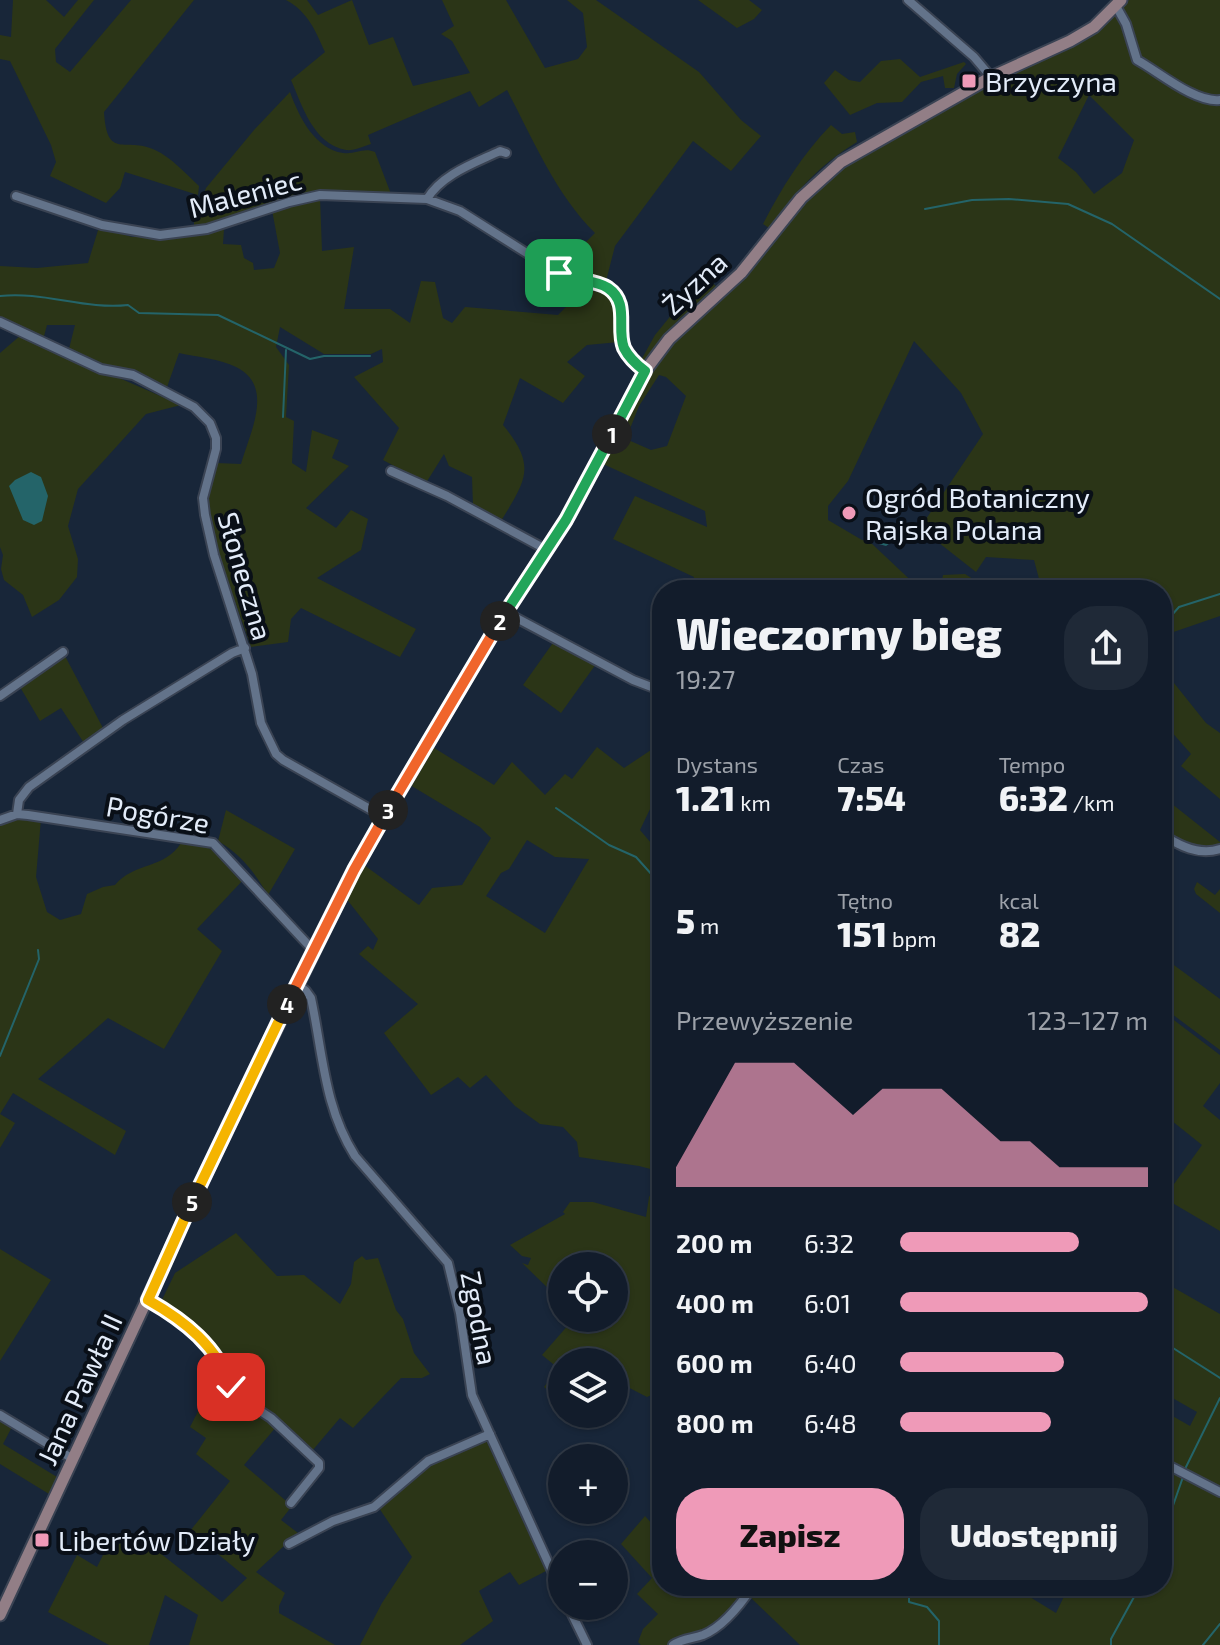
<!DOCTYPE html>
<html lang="pl">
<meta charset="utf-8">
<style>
:root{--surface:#121c2b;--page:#1f2937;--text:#f1f3f6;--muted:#9ca1a9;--line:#313a47;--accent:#ef9ab8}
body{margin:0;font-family:"Exo 2",sans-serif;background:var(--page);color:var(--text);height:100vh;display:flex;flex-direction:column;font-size:30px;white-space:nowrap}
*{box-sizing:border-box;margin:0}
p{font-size:26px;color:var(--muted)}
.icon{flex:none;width:44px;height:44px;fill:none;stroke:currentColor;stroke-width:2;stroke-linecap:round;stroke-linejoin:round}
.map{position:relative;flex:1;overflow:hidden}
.side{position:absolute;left:652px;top:580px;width:520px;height:1016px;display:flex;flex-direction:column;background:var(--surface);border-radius:32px;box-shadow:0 2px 6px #0004,0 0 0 2px var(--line)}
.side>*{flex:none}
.controls{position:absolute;left:548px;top:1252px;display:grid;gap:16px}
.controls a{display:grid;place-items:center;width:80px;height:80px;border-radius:50%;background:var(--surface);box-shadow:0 2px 6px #0004,0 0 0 2px var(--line);font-size:40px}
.pin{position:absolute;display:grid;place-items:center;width:68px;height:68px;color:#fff;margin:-34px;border-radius:16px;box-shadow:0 4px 12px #0006}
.km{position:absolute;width:40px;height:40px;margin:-20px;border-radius:50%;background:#222;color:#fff;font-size:22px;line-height:40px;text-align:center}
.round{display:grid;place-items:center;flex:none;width:84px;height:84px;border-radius:32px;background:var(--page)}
.overview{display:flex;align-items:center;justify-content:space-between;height:136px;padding:0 24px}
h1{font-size:44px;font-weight:800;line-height:60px}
.stats{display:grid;grid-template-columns:repeat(3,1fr);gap:12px;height:136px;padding:8px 24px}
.stats div{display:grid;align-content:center}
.stats b{font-size:34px;font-weight:800}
.stats small{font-size:22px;font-weight:400}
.stats p{font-size:22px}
.chart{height:224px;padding:16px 24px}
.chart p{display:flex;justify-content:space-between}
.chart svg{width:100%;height:144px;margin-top:8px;fill:var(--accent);opacity:.7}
.cta{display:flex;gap:16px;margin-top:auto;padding:16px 24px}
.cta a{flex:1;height:92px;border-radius:32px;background:var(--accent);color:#111;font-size:32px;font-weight:800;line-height:92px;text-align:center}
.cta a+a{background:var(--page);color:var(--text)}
ul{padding:0 24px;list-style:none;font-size:26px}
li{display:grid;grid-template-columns:128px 96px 1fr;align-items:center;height:60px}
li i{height:20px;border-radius:10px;background:var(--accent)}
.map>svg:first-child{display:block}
</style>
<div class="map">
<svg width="1220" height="1645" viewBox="0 0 1220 1645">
<rect width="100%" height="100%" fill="#182639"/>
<!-- green -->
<path fill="#2b3517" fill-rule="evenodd" d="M13,0H46L64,17L78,0H94L55,49L56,62L70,72L131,0H194L104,112C107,161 125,136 155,150C171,157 186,174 199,186L198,195L125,172L120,188L106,203L50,176L56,162L51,145L10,61L0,59V35L11,37Z
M286,0H307L318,15L352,0L369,45L393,37L413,86L470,73L452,41L441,34L454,26L442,0H506L545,68L578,59L587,47L583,13L567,0H596L699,72L741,120L761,136L731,171L693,141L615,246L606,281L558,270L595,233C555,193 533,139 507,90L479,107L470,91L368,135L371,144C364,146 354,151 346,150C313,144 302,105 291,80L325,52C315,30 308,12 286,0Z
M698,0H749L762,10L754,19L737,28Z
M1129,0H1220V97L1211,99L1139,59L1121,9Z
M1118,12L1124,24L1132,60L1198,99L1220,101V616L1162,636V590H1042L1034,560L986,557L976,572L920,528L983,434L961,393L914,341L848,481L828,506V520L862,540L869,541L921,590H691L694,577L613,539L635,496L707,527L705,511L601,463L632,401L670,341L745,278L817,187L854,160L1001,76L1071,47L1096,32ZM1089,95L1134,140L1122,173L1094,194L1076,172L1058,158ZM659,375L666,377L686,396L667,446L651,450L626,439L639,406Z
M900,59L920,77L964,62L966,64L957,74L954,88H945L943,76L921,82L902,102L877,103L850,115L824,83L835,70L849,80L860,82L881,61Z
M290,92C299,117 315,149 343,153C355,155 363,147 375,152L391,194L324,193L212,226L194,228V218L206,188L254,130Z
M831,125L842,134L855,132L857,142C821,164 793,192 772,230L763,224C782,187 802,155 831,125Z
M320,197L322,251L354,247L344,309H390L410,323L421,281L435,282L443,318L452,323L465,307L558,315L589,284C622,298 618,310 619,342L587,345L567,362L585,376L563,403L520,378L503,425C537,466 526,480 501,521L473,506L472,477L449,466L444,454L426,483L383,460L399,428L354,377L383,362L382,349L371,354H324L280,327L276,347L289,365L286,417L294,421L292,463L306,472L312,430L339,440L332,458L349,466L306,508L336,528L351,510L368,519L361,550L317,578L416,629L400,657L301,608L291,619L288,642L251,647L207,523L206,499L216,463L241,464C250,432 275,386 236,367C220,359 197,357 179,353L166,390L94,363L69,349L75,325H47L43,340L0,317V266L37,268L88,263L99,227L132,237L170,236L224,229L223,244L241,245L244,258L253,263L254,270L274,268L280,253L272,210Z
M704,275L718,288L680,318L644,364L640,362L655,335Z
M21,335L181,405L146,414L78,489L68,526L78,559L77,577L59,600L32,617L23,595L4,580L1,569L3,555L0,547V353Z
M965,574L973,579L974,590H940L943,575Z
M555,640L596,664L561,713L523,685Z
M64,654L104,730L84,743L61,708L40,721L20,687Z
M1162,668L1206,723L1220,733V799L1181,766L1191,754L1162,721Z
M655,725L662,731V784L640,830L662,856V1172L639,1166L579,1157L577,1142L563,1127L540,1124L515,1106L486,1075L470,1088L458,1077L431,1095L384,1033L418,1004L359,954L368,946L373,950L378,939L345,897L364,865L419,905L432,888L462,885L491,838L480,827L410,785L431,746L494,785L512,762L545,795L565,774L572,779L597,747L624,768L657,746L659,740ZM527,840L555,857L589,859L545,933L486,896L501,873L509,869Z
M1162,796L1220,842V845C1197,852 1179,843 1162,828Z
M226,810L295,849L268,895C254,872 242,855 218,841Z
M24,817L41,819L36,877L47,912L60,920L81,914L87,894L103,887L115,885C134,862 165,869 181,843C214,845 224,854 244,879L197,929L222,951L164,1049L108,1018L38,1079L126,1131L115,1155L13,1093L0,1114L15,1123L0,1148V823Z
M1197,882L1215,895L1220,889V913L1196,894L1194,889Z
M1163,957L1220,999V1050L1164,1008Z
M1162,1011L1220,1055V1083L1203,1106L1220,1120V1231L1164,1198L1202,1145L1162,1113Z
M662,1174V1390L647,1397L614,1380V1362H562V1402L544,1387L558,1368L542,1355L570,1323L567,1318H614V1266H562V1308L553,1293L522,1263L528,1265L531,1258L522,1256L510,1245L565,1214L563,1212L570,1202H593L646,1217L649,1197Z
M236,1233L277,1276L304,1275L340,1304L351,1284L354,1262L362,1256L366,1260L378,1258L396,1310L403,1319L414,1353L430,1374L422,1378H401L353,1428L340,1418L312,1451L242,1395C233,1386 232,1377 226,1366C212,1338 187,1320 160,1304L175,1273Z
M0,1249L51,1280L0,1361Z
M1162,1281L1220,1314V1487L1162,1457V1410L1190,1426L1197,1412L1162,1392V1364L1168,1353L1165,1351L1169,1343L1162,1339Z
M221,1367L230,1388L276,1427L244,1465L292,1506L281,1520L298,1533L256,1572L285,1593L279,1606V1613L335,1645H189L198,1615L165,1595L149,1645H109L48,1612L77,1555L97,1567L107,1547L141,1538L222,1602L247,1578L190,1531L230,1481L196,1454L206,1438L190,1427Z
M0,1417L13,1425L3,1444L57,1477L49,1494L0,1464Z
M486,1440L546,1571L519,1585L510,1572L479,1591L493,1621L460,1645H360L382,1603L412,1557L379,1508L423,1469Z
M608,1449L628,1469L614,1482V1458H598Z
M1162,1466L1220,1495V1645H800L750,1597L757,1586H1012L1056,1613L1069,1586H1162Z
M645,1516L662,1535V1586H751L728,1613L705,1632L681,1636L670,1645H641L638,1642L643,1629L658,1614L637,1594L652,1578L621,1544Z"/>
<!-- water -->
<path fill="#246469" d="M31,472L41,477L48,496L42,521L34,525L23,520L9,486L15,480Z
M888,522L896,526L893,541L886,546L879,544L883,526Z"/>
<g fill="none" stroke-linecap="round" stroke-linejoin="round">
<!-- stream -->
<path stroke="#246469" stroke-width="2" d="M925,209L972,200L1009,199L1068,204L1112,224L1220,299
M0,296C43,291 85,310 128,305L139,313L218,315L310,359L324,356H370
M283,417L286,350
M1162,617L1171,616L1179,607L1220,594
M556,808L609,845L636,857L662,886
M0,1056L39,959L38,950
M1162,1341L1220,1378
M1185,1469L1220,1398
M1162,1537L1183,1477
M909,1586V1602L927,1607L939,1621V1645
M1111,1645V1639L1140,1586
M1203,1645L1220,1624"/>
<defs>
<path id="street" d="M908,0L974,57L991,77
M1116,6L1126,24L1137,60C1159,72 1195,103 1220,100
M16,196L102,225L160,235L207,229L289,202L320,195L427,199L460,211L563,276L609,289L621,305L622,340L625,350L633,362L645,371
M427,199C442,174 475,163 500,151L506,153
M0,322L101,369L133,375L194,407L210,423L216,438V449L203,498L205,515L214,555L252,674L261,723L276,754L283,760L384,817
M391,471L447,496L547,550
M505,612L633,680L662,691
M0,696L63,652
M17,814L19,800L29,787L123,720L232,653L245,648
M0,820L17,814L28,815L213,843L313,950
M1162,834C1179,846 1199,856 1220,849
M297,984L306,991L311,998C323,1054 324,1107 355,1156L448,1263L460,1313L472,1395L562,1593
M148,1300L168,1311L201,1338L225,1369L231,1387L239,1397L271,1418L319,1463V1468L291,1503
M0,1415L73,1459
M1162,1462L1220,1492
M289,1544L333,1521L374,1507L428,1461L490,1434
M568,1606L587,1645
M673,1645C683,1638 692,1639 703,1635C723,1627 741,1604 753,1586"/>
<path id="secondary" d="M0,1615L206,1173L354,870L505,612L570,514L645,371L669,339L741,273L801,198L841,162L991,77L1070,41L1094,27L1121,0"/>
</defs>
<!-- street casing -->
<use href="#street" stroke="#3a4353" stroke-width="12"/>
<!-- secondary casing -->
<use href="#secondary" stroke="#3a4353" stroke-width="15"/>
<!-- street -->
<use href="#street" stroke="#63738a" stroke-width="8"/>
<!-- secondary -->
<use href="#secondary" stroke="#927e86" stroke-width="11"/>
</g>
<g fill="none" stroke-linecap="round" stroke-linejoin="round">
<defs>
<path id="split-1" d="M559,273C573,281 594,279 608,288C630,303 616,328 624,348C629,358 637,365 645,371L612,434"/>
<path id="split-2" d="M500,621L566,520L612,434"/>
<path id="split-3" d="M388,810L500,621"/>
<path id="split-4" d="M287,1004L354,870L388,810"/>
<path id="split-5" d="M192,1202L287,1004"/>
<path id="split-6" d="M192,1202L148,1300C185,1321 217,1346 231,1387"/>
</defs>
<!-- split-1 casing -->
<use href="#split-1" stroke="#fff" stroke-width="16"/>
<!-- split-2 casing -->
<use href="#split-2" stroke="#fff" stroke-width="16"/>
<!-- split-3 casing -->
<use href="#split-3" stroke="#fff" stroke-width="16"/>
<!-- split-4 casing -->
<use href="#split-4" stroke="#fff" stroke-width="16"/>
<!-- split-5 casing -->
<use href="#split-5" stroke="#fff" stroke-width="16"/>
<!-- split-6 casing -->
<use href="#split-6" stroke="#fff" stroke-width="16"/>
<!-- split-1 -->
<use href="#split-1" stroke="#22a559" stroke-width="10"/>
<!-- split-2 -->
<use href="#split-2" stroke="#22a559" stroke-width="10"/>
<!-- split-3 -->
<use href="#split-3" stroke="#f0652b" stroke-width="10"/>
<!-- split-4 -->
<use href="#split-4" stroke="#f0652b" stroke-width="10"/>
<!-- split-5 -->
<use href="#split-5" stroke="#f5b400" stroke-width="10"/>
<!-- split-6 -->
<use href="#split-6" stroke="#f5b400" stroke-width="10"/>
</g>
<!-- markers -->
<g fill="#ef9ab8" stroke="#090f17" stroke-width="3">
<rect x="961" y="73" width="16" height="16" rx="4"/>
<circle cx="849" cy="513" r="8"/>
<rect x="34" y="1532" width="16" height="16" rx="4"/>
</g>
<g text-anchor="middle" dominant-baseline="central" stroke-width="8" stroke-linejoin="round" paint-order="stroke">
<!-- poi labels -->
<g font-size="28" fill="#e3ecf9" stroke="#090f17" text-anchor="start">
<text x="985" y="81">Brzyczyna</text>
<text x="865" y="497">Ogród Botaniczny<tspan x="865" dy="32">Rajska Polana</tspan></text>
<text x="58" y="1540">Libertów Działy</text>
</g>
<!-- street labels -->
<g font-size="28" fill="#e3ecf9" stroke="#090f17">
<text transform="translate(245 193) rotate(-15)">Maleniec</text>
<text transform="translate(694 283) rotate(-43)">Żyzna</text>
<text transform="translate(246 576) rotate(74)">Słoneczna</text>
<text transform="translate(158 814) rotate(10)">Pogórze</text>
<text transform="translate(480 1318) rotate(79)">Zgodna</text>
<text transform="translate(79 1389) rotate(-65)">Jana Pawła II</text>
</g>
</g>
</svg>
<div class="controls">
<a><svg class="icon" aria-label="locate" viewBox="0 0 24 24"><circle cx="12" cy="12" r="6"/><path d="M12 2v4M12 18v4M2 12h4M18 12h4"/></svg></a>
<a><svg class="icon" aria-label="layers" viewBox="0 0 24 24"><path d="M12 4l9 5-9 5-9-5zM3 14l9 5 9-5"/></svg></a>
<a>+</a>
<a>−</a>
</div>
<div class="pin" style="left:559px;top:273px;background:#1e9e55"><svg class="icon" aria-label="arrive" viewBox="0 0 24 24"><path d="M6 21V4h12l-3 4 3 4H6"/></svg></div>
<div class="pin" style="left:231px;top:1387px;background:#d93025"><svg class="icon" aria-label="check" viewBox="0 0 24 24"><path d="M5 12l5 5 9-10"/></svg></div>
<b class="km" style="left:612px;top:434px">1</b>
<b class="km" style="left:500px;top:621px">2</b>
<b class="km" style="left:388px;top:810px">3</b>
<b class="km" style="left:287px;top:1004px">4</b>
<b class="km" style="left:192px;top:1202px">5</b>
<section class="side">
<div class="overview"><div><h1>Wieczorny bieg</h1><p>19:27</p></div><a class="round"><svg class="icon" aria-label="share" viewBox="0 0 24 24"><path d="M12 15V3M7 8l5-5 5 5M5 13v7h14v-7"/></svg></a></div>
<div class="stats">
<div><p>Dystans</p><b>1.21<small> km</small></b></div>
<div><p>Czas</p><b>7:54</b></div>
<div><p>Tempo</p><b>6:32<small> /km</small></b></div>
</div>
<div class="stats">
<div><b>5<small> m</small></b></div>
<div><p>Tętno</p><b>151<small> bpm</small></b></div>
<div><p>kcal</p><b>82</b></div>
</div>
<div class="chart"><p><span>Przewyższenie</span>123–127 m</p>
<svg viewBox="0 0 160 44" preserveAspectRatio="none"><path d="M0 44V38L10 22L20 6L30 6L40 6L50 14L60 22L70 14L80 14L90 14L100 22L110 30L120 30L130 38L140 38L150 38L160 38V44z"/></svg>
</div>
<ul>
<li><b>200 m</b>6:32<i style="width:72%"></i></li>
<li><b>400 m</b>6:01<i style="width:100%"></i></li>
<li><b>600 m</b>6:40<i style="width:66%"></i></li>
<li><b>800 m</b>6:48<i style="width:61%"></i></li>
</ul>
<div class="cta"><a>Zapisz</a><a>Udostępnij</a></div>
</section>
</div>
